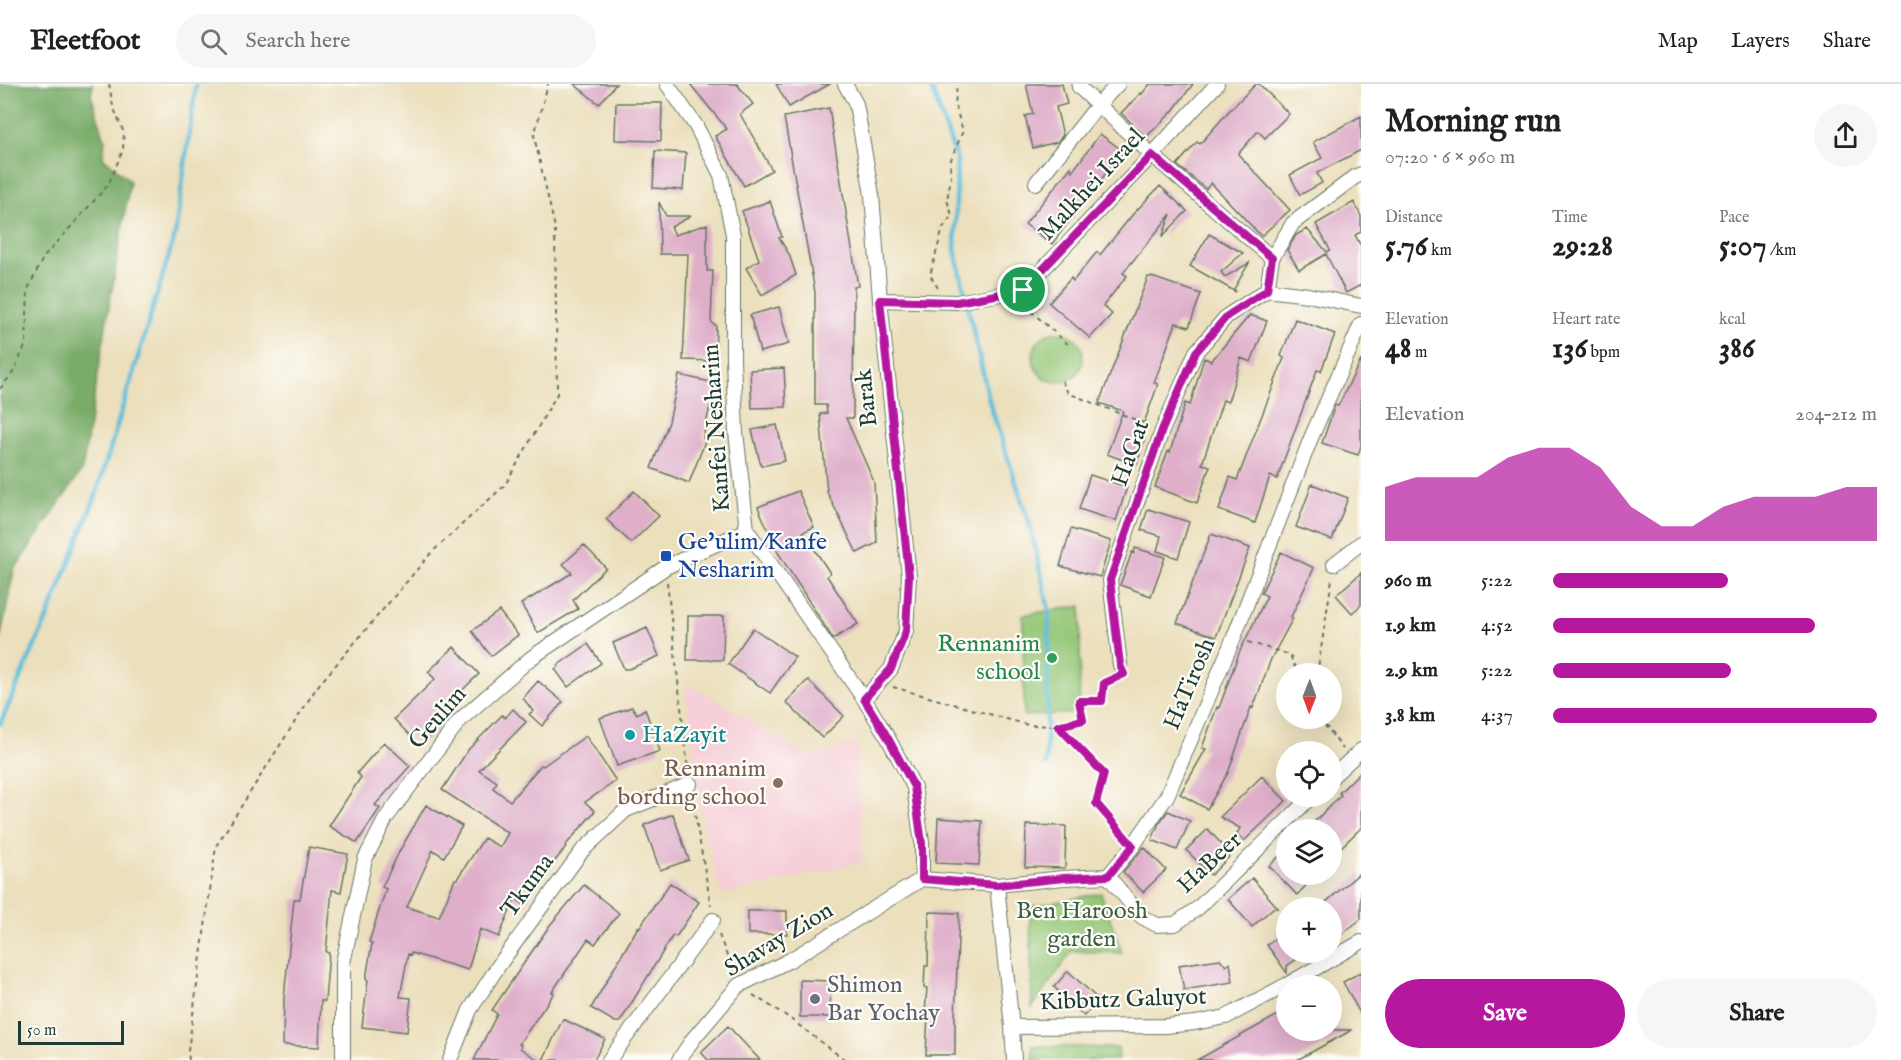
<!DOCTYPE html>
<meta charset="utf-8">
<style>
:root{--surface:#fff;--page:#f6f6f6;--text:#202124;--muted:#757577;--line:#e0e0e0;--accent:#b5179e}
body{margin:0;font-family:"IM FELL English",serif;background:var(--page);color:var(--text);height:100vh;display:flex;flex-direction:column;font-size:22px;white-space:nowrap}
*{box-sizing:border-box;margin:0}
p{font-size:20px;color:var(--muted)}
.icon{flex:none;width:33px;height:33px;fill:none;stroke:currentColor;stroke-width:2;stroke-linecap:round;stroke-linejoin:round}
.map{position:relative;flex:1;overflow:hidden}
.sheet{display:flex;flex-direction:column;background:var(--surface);width:540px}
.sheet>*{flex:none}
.needle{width:39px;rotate:181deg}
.controls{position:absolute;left:1276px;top:579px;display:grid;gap:12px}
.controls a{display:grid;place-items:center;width:66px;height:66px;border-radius:50%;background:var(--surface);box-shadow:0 6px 24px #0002;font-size:30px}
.scale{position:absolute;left:18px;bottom:15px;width:106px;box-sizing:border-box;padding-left:6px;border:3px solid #1f3d34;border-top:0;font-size:16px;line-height:21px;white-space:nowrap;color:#1f3d34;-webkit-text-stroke:4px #fdfcf7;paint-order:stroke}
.pin{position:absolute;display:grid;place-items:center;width:51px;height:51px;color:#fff;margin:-26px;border:3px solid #fff;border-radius:50%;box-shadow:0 2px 6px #0007}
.round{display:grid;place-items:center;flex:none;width:63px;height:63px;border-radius:32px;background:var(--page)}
.overview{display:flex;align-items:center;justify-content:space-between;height:102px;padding:0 24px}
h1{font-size:33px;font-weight:800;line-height:45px}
.figures{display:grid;grid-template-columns:repeat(3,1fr);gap:9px;height:102px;padding:6px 24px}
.figures div{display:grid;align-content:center}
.figures b{font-size:30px;font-weight:800}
.figures small{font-size:16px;font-weight:400}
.figures p{font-size:16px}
.chart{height:168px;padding:12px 24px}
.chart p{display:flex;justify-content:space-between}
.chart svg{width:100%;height:108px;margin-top:6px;fill:var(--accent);opacity:.7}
.action{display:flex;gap:12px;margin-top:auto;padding:12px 24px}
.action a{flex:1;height:69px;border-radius:36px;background:var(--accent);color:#fff;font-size:24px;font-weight:800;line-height:69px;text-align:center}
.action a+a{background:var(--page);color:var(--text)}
ul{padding:0 24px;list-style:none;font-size:20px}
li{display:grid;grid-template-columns:96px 72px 1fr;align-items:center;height:45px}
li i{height:15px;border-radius:8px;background:var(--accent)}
header{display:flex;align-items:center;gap:36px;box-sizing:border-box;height:84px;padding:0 30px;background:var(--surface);border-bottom:2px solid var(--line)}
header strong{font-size:28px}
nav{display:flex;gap:33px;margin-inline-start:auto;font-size:21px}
.search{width:420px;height:54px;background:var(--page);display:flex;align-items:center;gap:15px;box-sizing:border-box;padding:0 21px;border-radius:33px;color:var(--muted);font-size:22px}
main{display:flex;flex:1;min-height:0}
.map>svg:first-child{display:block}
</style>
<header>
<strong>Fleetfoot</strong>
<div class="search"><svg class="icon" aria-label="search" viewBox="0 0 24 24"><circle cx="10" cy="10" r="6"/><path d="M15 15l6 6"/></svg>Search here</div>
<nav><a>Map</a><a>Layers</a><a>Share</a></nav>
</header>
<main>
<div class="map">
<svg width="1361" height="976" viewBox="0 0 1361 976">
<rect width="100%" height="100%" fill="#fdfcf7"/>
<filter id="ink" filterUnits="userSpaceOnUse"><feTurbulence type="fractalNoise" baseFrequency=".0167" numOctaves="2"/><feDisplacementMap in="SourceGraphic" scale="12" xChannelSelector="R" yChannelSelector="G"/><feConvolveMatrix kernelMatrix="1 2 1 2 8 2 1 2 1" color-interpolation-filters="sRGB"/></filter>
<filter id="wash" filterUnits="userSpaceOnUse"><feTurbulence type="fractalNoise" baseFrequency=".008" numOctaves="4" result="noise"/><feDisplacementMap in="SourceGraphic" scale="24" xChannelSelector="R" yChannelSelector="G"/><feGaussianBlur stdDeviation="1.35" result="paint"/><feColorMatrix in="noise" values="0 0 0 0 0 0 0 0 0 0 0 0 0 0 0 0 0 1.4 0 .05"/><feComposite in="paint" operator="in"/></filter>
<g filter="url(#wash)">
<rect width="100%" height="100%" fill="#ebdfbc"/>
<!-- built -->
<path fill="#f6cfd8" d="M685,598L809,673L857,658L863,778L721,811L700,724Z"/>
<!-- green -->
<path fill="#95c778" stroke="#5a8256" stroke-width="1.5" d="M1033 273a25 25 0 1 1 50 0a25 25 0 1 1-50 0Z
M1081,522L1079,629L1024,632L1023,531Z
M1101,809L1122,869L1072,867L1032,924L1030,823Z
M1033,962L1118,964L1119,976H1033Z"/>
<!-- forest -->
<path fill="#78ac68" stroke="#4c744e" stroke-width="1.5" d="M0,0H93L91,11L105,56L103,73L130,97L82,386L14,486L0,556Z"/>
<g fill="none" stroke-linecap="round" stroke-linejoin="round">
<!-- stream -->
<path stroke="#5cbdda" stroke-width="4.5" d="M930,0L957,76L955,166L990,320L1030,441L1049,526L1046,681
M0,640L48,532L95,414L175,151L196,0"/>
</g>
<g id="blocks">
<!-- building -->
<path fill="#dfafca" d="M574,0H616L599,20Z
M690,0H737L753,20L740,30L772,86L744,102L715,52L727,45Z
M776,0H830L789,23Z
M1026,0H1062L1067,20L1056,23L1063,51L1057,58L1033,64L1025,32L1033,30Z
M1150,0H1193L1172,28L1146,53L1121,29L1141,9L1142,10Z
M1256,0H1259L1289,30L1265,54L1258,47L1238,70L1290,126L1261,152L1211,99L1206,105L1177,81L1197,58L1200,60L1229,27Z
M616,19H662L661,57L615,56Z
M829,24L858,202L854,203L853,334H846L874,398L877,459L857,469L827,408L820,330L827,329L826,321H815V208L784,33Z
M1361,32V66L1317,89L1322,99L1300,111L1290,91L1322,74L1313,58Z
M1100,50L1123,67L1052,160L1025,140L1071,83L1072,88Z
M655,67L686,69L683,106L653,104Z
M1160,102L1187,127L1162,153L1171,130L1123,189L1127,192L1103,222L1112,230L1090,254L1049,219L1071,194L1073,197L1097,168L1100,171L1133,130Z
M770,117L782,153L779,154L789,170L796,191L762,211L746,184L759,176L742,127Z
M659,118L666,132H691L671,143L675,151L707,140V187H713L711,237L714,241H716L715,277L683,276L688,170H660Z
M1354,118L1361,132V148L1355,151L1361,162V201L1346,209L1326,170L1299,186L1287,166L1296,151L1307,145L1327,168L1330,166L1316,140Z
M1209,150L1243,169L1221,188L1225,193L1249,179L1234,205L1236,208L1190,182Z
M1148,193H1152L1201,210L1189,243L1176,239L1154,299L1158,300L1139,353L1145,355L1136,381L1107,370L1123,327L1099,319Z
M779,223L789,260L760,268L750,231Z
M1250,231L1267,237L1251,278L1241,274L1228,318L1223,316L1202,380L1210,382L1197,419L1155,403L1168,367L1170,368L1185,319L1190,321L1204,274L1211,277Z
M1295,235L1335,250L1321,287L1317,286L1277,395L1270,392L1255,439L1219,426L1230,393L1237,396L1284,274L1281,272Z
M1361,276V362L1358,371L1322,359L1335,321L1338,322Z
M784,284L786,323L752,324L750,286Z
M679,291L715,299L703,354L706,355L689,399L651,384L669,338Z
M777,341L785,377L761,382L752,346Z
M1090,391L1127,403L1116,437L1079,425Z
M1312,400L1348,414L1332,456L1296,443Z
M634,407L659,432L631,459L606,435Z
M798,407L814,443L803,448L830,489L827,492L858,540L833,555L777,467L758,423Z
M1148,425L1189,438L1178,474L1157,467L1161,452L1141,446Z
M1071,445L1111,457L1100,493L1060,482Z
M1211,450L1250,464L1216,553L1177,539Z
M584,461L606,484L573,516L578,525L538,549L521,520L572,489L563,480Z
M1135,464L1165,473L1151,512L1120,501L1132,468L1134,469Z
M1281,468L1314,484L1291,533L1293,534L1271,575L1253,624L1251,623L1228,689L1207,725L1180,710L1206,665L1202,664L1217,623L1219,624L1239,569L1267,512L1261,509Z
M1361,489V521L1352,529L1336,511Z
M499,527L518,551L491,572L472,547Z
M688,532H724L723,576H687Z
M647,544L659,572L629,585H624L613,559Z
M753,544L795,573L770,609L728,580Z
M588,560L601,579L568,603L555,585L559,582L558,581Z
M454,563L479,590L444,624L451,632L420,662L394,635L435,595L428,588Z
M808,596L844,632L822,654L786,618Z
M538,597L563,618L542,642L529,630L533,627L523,614Z
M632,623L637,630L645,625L660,667L617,682L600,634Z
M513,625L526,638L479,686L497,698L493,704L510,717L541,681L543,682L586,652L616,697L585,718L595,727L565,762L566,763L543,792L524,821L515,814L499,853L480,845L468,886L411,869V871L408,870L400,913L411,914L407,948L362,943L368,896L366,895L372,859L369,858L386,805L382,803L400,766L426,721L462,742L444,773L433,766L407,823L439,833L455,795H457L484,754L500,763L508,749L442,706L468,666L502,631L505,634Z
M384,658L410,682L375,721L380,724L357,759L329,742L361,693L357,689Z
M1361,687V744L1332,772V746H1306L1341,711L1339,709Z
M1262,692L1286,717L1244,757L1237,750L1240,744L1220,733Z
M1168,727L1190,737L1177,766L1152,756L1159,739Z
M673,730L689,776L660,786L644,741Z
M938,734L982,737L979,781L936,779Z
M1026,741L1066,742L1065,784L1025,783Z
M1208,745L1231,771L1211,791L1186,766Z
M309,763L348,770L341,808L332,806L326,868L329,869L325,917H321L319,963L283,961L284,914L294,815H300Z
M1144,763L1166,786L1143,808L1123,788Z
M1287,765V790H1317L1297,811L1269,782Z
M1361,788V835L1332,858V824H1319Z
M1252,794L1278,824H1273L1252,843L1228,815Z
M670,799L699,818L676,853L673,851L620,938H615L591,924L638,843L639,844Z
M584,801L619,829L595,860L588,855L552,908L554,909L519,960L521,961L520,964L538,976H474L497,930L492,926L550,841Z
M748,827H787V850H748Z
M929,828L959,829L955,934V971H926L928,929H925L927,904H924L925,882H928Z
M1287,845V868H1307L1287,882V889L1267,861Z
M1220,875L1226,882L1230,879L1233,898L1184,906L1179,881Z
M1068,887L1099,916L1084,932L1054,903Z
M1361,888V931L1343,898Z
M800,896L831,897L830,933H800Z
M1287,926V946H1352L1297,976H1197Z
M563,935L605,955L594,976H543Z
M728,942L760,976H708L701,968Z"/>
</g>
</g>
<g filter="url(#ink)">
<use href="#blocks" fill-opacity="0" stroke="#667664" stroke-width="1.5"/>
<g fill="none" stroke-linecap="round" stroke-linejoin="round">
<defs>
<path id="minor" d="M667,0L696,42L721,91L733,151V276L736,348L747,446L864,615L888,654L914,703L922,759V795
M845,0L856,20L872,111L880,216L909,492L906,547L891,585L864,615
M1079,3L1152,71L1272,174
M1036,99L1098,21L1118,0
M1267,206L1272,174L1293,139L1355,93L1361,90
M880,216L957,218L1023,206L1152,71L1217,0
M1334,480L1361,459
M1120,581L1110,496L1162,347L1196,268L1227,232L1267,206L1308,211L1361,222
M1332,693L1361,666
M1108,792L1142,833L1157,841L1175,840L1198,824L1312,712
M922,795L997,801L1063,794L1108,792L1133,762L1167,712L1234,553L1311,354L1361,240
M997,801L1012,943L1014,976
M1012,943L1166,942L1195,939L1226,933L1290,899L1361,858
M343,976V879L365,775L386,734L460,636L531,574L666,483L747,446
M450,976L470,926L499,881L582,767L626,726L690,700
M609,976L713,836
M679,976L693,955L738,902L790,876L922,795"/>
</defs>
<!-- minor casing -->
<use href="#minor" stroke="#667664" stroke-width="16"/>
<!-- path -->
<path stroke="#667664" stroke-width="2" stroke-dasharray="4.5 4.5" stroke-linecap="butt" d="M938,204L930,191L943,144L952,131L947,116L951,94L950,78L963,47L955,21L957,0
M1024,221L1070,262
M1062,297L1068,309L1149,341
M0,305L14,287L26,260L28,205L43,174L108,101L123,66L124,49L113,22L109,0
M667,498L688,686
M1248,558L1290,571L1298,590
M1317,590L1332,495
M1116,593L1103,599L1102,617H1079L1083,636L1058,642L1104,690L1096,719L1124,751
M893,603L1028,641L1058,642
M1319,634L1343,665
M1320,634L1342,664
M692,713L711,822
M719,851L734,890
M753,911L788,933L845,976
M189,976L188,967L216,762L317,603L432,468L505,401L557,310L555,144L534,52L548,0"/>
<!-- minor -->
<use href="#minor" stroke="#fff" stroke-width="14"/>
</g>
</g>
<g fill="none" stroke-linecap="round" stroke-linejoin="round" filter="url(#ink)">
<defs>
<path id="route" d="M1152,71L1272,174L1267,206L1227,232L1196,268L1162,346L1110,496L1120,581L1124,590L1104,599L1102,617H1079L1083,636L1058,642L1104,690L1096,719L1133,762L1108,792L1064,794L997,801L922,795V759L914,703L888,654L864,615L891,585L906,547L909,492L880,216L957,218L1023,206Z"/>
</defs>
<!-- route casing -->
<use href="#route" stroke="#fff" stroke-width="12"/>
<!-- route -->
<use href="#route" stroke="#b5179e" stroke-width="8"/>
</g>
<!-- markers -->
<rect fill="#1a4fb4" stroke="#fdfcf7" stroke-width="2" x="660" y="466" width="12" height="12" rx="3"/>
<circle fill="#2e9e5b" stroke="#fdfcf7" stroke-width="2" cx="1052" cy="574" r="6"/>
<circle fill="#0f9aa8" stroke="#fdfcf7" stroke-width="2" cx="630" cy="651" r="6"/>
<circle fill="#8d6e63" stroke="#fdfcf7" stroke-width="2" cx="778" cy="699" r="6"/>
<circle fill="#6b7280" stroke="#fdfcf7" stroke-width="2" cx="815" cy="915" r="6"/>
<g text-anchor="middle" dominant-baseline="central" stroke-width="4.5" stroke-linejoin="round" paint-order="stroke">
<!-- street labels -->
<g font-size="24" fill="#1f3d34" stroke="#fdfcf7">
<text transform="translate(1092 101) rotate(-47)">Malkhei Israel</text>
<text transform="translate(867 314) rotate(-96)">Barak</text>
<text transform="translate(717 344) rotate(-94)">Kanfei Nesharim</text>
<text transform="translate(1131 369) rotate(-70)">HaGat</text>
<text transform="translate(1190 600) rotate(-67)">HaTirosh</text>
<text transform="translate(438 634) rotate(-49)">Geulim</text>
<text transform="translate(1210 779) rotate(-43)">HaBeer</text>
<text transform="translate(528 802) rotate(-54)">Tkuma</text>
<text transform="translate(779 856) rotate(-31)">Shavay Zion</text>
<text transform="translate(1123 916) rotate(-2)">Kibbutz Galuyot</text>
</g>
<!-- transit labels -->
<g font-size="24" fill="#164399" stroke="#fdfcf7" text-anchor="start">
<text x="678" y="458">Ge'ulim/Kanfe<tspan x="678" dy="28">Nesharim</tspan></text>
</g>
<!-- leisure labels -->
<g font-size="24" fill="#27864d" stroke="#fdfcf7" text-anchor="end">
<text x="1040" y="560">Rennanim<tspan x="1040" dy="28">school</tspan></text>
</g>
<!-- culture labels -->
<g font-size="24" fill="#0d838f" stroke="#fdfcf7" text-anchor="start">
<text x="642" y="651">HaZayit</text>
</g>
<!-- education labels -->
<g font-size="24" fill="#785e54" stroke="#fdfcf7" text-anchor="end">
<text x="766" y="685">Rennanim<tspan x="766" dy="28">bording school</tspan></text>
</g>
<!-- park labels -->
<g font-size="24" fill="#3c6045" stroke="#fdfcf7">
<text x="1082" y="827">Ben Haroosh<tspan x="1082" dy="28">garden</tspan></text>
</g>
<!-- worship labels -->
<g font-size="24" fill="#5b616d" stroke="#fdfcf7" text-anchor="start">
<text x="827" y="901">Shimon<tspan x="827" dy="28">Bar Yochay</tspan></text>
</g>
</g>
</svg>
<div class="controls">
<a><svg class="needle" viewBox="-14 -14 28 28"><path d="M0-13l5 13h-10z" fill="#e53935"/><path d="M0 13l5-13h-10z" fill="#757577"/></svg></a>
<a><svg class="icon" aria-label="locate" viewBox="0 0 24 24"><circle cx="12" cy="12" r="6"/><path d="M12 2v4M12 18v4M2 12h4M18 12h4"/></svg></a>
<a><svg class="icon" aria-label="layers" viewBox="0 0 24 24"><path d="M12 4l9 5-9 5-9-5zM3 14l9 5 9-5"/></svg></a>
<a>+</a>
<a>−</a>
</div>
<div class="scale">50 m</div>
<div class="pin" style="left:1023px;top:206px;background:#1e9e55"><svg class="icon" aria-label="arrive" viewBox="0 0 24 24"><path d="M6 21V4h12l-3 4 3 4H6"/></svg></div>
</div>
<section class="sheet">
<div class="overview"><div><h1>Morning run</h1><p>07:20 · 6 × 960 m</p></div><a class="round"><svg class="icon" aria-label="share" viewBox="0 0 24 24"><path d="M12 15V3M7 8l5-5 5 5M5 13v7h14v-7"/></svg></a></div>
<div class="figures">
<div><p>Distance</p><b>5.76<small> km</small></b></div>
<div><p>Time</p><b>29:28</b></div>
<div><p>Pace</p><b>5:07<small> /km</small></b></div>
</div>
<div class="figures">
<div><p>Elevation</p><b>48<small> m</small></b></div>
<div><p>Heart rate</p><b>136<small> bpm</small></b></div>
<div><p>kcal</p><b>386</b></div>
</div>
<div class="chart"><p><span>Elevation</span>204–212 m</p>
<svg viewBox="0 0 160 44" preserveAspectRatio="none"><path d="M0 44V22L10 18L20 18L30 18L40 10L50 6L60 6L70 14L80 30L90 38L100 38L110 30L120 26L130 26L140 26L150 22L160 22V44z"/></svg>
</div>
<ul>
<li><b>960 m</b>5:22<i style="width:54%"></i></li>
<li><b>1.9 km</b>4:52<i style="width:81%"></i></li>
<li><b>2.9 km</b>5:22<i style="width:55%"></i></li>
<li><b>3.8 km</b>4:37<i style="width:100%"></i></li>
</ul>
<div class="action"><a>Save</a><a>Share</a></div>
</section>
</main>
